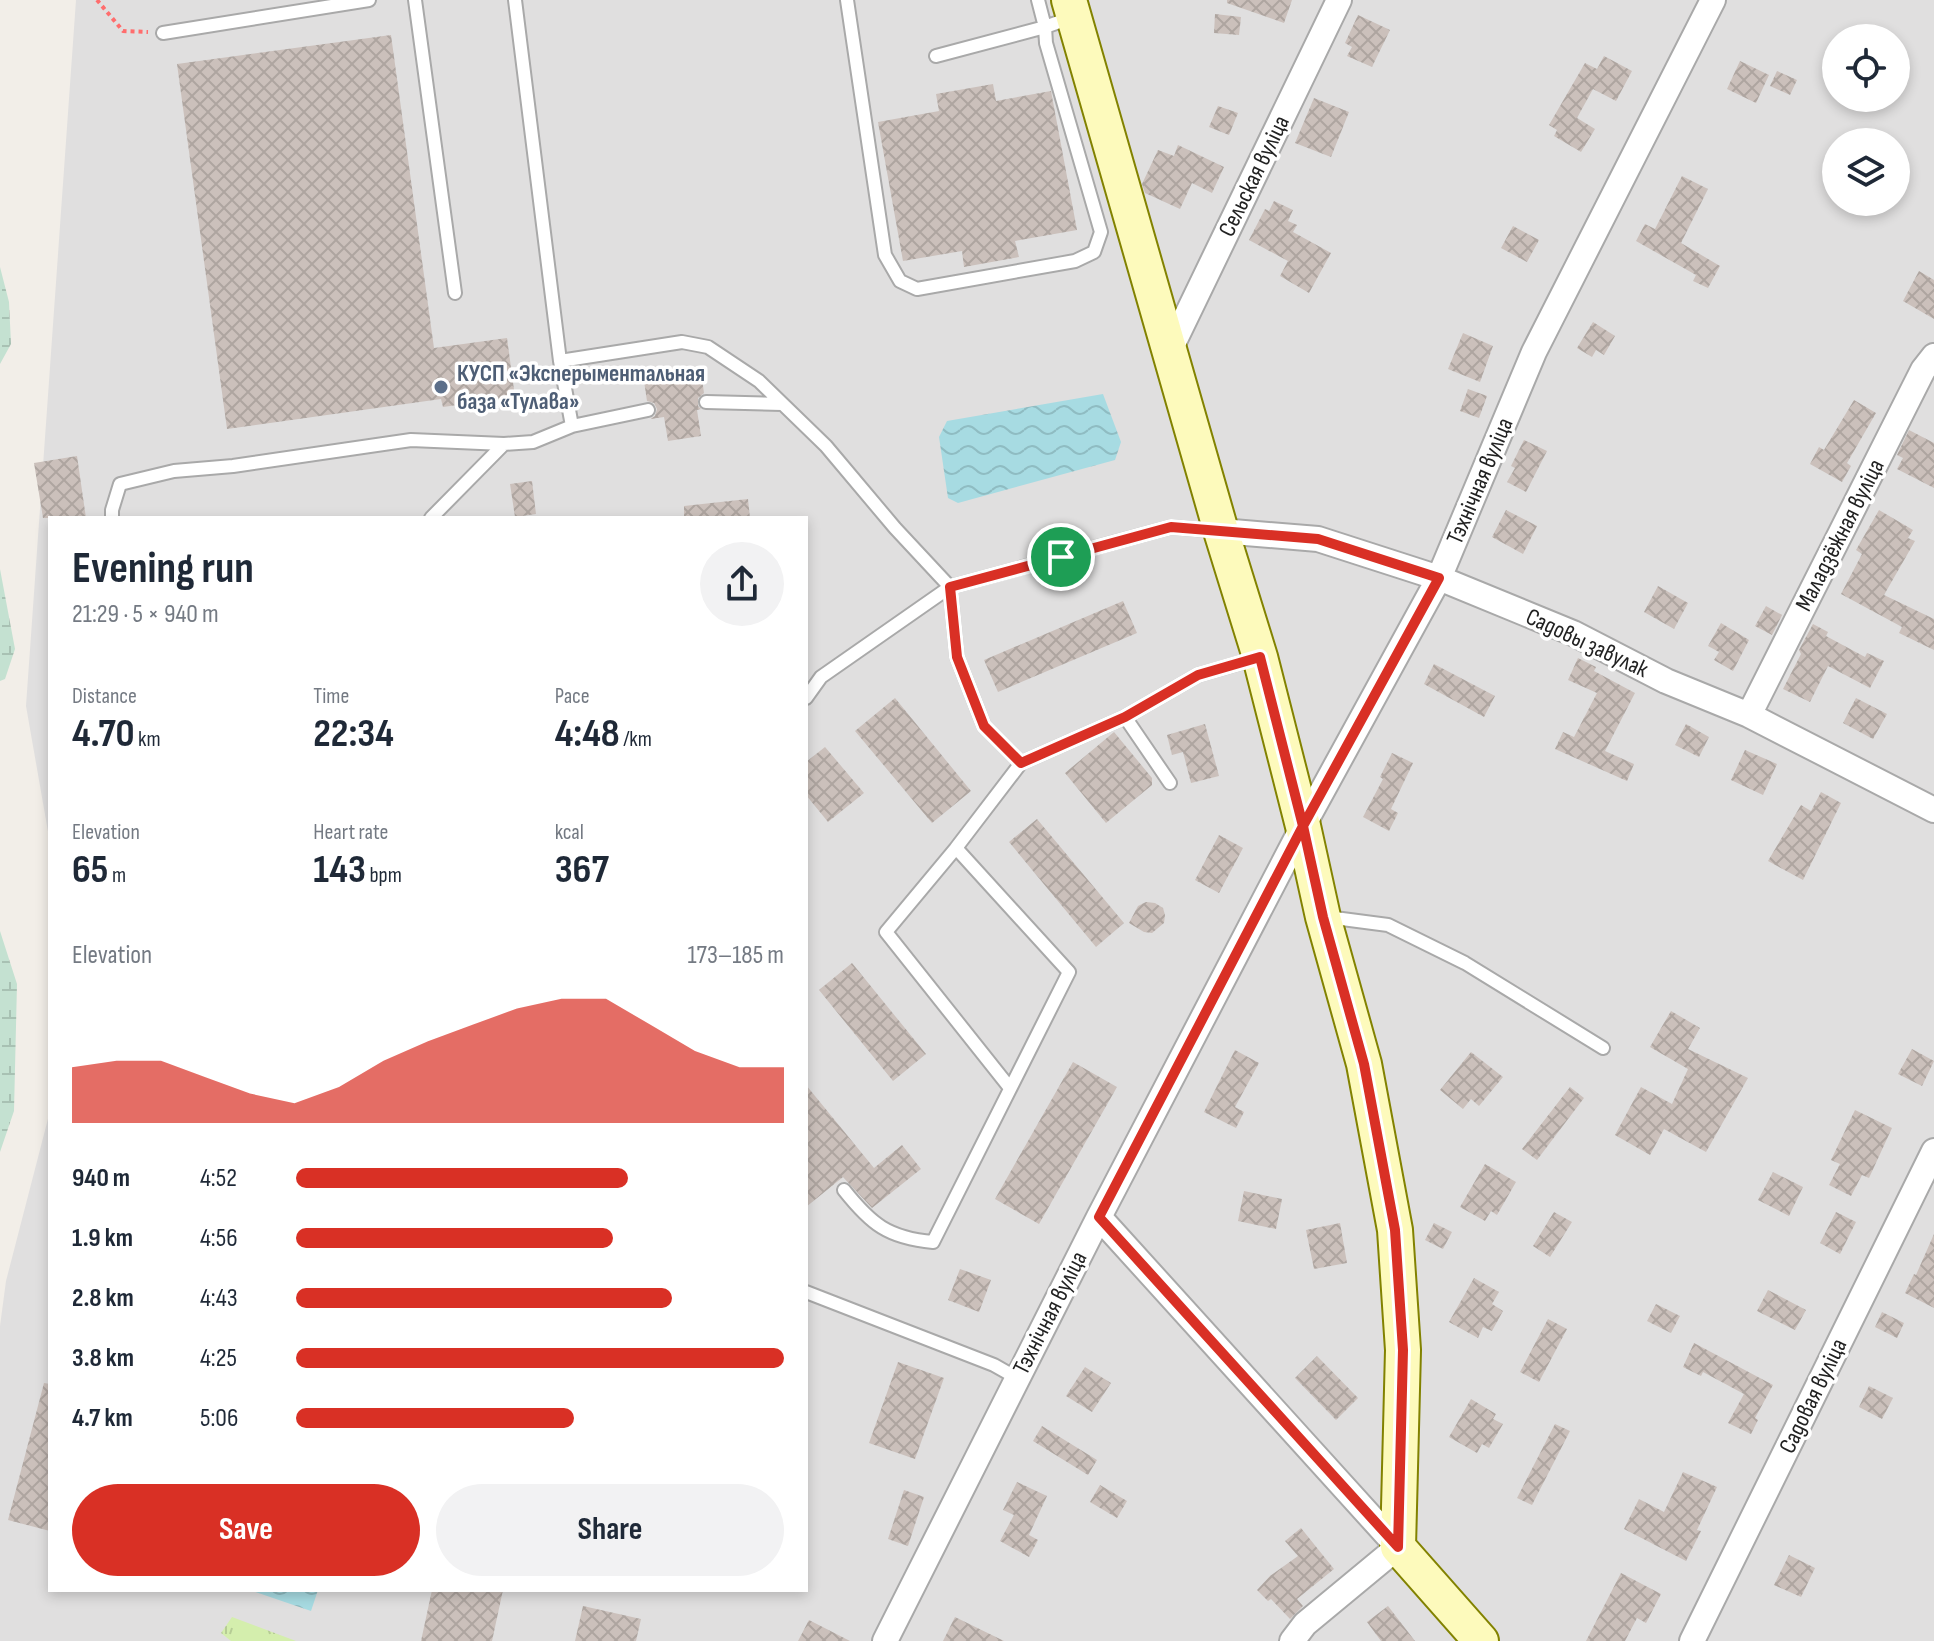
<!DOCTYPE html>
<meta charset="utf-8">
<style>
:root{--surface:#fff;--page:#f2f2f3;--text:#1f2937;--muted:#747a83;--accent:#d93025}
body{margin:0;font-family:"Sofia Sans Condensed",sans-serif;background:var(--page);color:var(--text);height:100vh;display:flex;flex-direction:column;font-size:30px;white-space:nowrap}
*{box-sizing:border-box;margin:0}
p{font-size:26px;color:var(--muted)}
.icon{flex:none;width:44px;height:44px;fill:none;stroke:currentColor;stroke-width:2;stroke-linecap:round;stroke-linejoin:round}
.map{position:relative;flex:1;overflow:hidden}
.details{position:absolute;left:48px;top:516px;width:760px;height:1076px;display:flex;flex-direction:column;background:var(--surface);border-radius:0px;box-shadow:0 4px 12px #0003}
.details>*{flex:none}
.controls{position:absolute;left:1822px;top:24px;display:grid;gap:16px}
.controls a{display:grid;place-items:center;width:88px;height:88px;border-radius:50%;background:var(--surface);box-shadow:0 4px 12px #0003;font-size:40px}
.pin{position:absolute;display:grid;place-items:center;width:68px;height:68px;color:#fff;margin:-34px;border:4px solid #fff;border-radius:50%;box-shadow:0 2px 8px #0007}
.round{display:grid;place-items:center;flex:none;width:84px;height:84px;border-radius:42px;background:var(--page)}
.headline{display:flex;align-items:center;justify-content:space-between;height:136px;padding:0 24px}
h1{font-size:44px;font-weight:700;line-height:60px}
.figures{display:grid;grid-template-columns:repeat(3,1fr);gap:12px;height:136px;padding:8px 24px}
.figures div{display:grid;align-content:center}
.figures b{font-size:40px;font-weight:700}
.figures small{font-size:22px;font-weight:400}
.figures p{font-size:22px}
.chart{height:224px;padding:16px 24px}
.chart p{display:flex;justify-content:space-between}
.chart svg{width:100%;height:144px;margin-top:8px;fill:var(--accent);opacity:.7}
.action{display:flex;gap:16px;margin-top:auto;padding:16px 24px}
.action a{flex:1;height:92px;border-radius:48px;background:var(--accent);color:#fff;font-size:32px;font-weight:700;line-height:92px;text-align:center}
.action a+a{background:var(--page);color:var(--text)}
ul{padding:0 24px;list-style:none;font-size:26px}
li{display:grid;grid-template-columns:128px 96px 1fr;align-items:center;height:60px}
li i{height:20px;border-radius:10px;background:var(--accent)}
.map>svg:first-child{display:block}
</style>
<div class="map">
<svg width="1934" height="1641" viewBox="0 0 1934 1641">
<defs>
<pattern id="grass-tufts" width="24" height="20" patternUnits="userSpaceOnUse" patternTransform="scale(2)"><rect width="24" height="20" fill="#d4eead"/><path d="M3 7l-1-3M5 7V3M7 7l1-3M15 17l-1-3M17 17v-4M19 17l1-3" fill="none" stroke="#b6cc95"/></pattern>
<pattern id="wetland-marsh" width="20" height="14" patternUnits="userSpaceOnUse" patternTransform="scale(2)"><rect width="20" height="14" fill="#c4e1d1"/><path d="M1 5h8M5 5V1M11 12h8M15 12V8" fill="none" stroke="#a8c1b3"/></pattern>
<pattern id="water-waves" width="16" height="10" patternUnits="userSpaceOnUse" patternTransform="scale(2)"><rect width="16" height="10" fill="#a7dbe2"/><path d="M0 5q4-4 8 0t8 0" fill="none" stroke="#8fbcc2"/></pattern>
<pattern id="building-cross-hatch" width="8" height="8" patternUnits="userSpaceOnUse" patternTransform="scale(2)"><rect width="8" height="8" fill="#cbc0bb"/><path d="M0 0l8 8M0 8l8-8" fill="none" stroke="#aea5a0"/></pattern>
</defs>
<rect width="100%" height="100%" fill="#f2eee8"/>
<!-- residential -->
<path fill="#e0dfdf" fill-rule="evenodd" d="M76,0H1934V1641H0V1326L6,1281L50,1111V1590H806V518H50V843L26,706ZM1836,38H1896V98H1836ZM1836,142H1896V202H1836Z"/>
<!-- grass -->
<path fill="url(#grass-tufts)" d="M232,1617L296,1641H231L221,1633Z"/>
<!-- wetland -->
<path fill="url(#wetland-marsh)" d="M0,267L9,302L11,344L0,364Z
M0,569L15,649L5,679L0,681Z
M0,931L17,984L14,1111L0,1152Z"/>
<!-- water -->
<path fill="url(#water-waves)" d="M1103,394L1121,442L1115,460L958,503L948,498L939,437L947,421Z
M250,1590H318L311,1611Z"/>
<!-- building -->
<path fill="url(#building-cross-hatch)" d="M1227,0H1292L1284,23L1227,3Z
M1215,14L1241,17L1239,35L1214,33Z
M1358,15L1390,30L1372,67L1347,56L1352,47L1345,43Z
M391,35L434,348L507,338L515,397L443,407L441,399L227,429L177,64Z
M1604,56L1632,71L1616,101L1593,89L1577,118L1595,129L1581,152L1554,136L1557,130L1549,125L1585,63L1597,69Z
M1740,61L1769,75L1756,103L1727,89Z
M1777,71L1797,80L1790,95L1770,86Z
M993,84L996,101L1051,91L1077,230L1015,241L1019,257L964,267L962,251L903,261L878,122L939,111L936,94Z
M1314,98L1349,112L1331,157L1295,143Z
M1218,106L1238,113L1229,135L1209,127Z
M1178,145L1224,167L1212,193L1192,183L1180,209L1145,193L1142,184L1158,150L1174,156Z
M1682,176L1708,189L1681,243L1720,266L1708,288L1693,281L1696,275L1636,241L1645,224L1655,229Z
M1274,201L1293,210L1288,221L1297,225L1293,232L1331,253L1309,293L1280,276L1288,261L1249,240L1265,209L1269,211Z
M1513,226L1539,240L1527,262L1501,248Z
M1919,271L1934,280V319L1903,301Z
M1593,322L1615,336L1604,355L1596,350L1592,357L1577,348Z
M1463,333L1493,346L1480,382L1448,369Z
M701,372L704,393L698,398V406L701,409L697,410L701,436L668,441L664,417L650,419L655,416L657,409L654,403L647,401L644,381Z
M1468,389L1487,396L1479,418L1460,411Z
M1854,400L1876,413L1847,463L1851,466L1842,482L1810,464L1819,447L1824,450Z
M1909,430L1934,443V488L1897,469L1903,458L1897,455Z
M1524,440L1547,451L1526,492L1507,482L1515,468L1511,466Z
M77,456L86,518H43L34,463Z
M532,481L536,514L515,517L510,484Z
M748,499L750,518H684V506Z
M1506,510L1537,526L1523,554L1492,537Z
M1879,510L1913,530L1908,538L1915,541L1884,595L1934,619V650L1899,633L1902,627L1841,594L1862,554L1856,550Z
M1658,586L1688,603L1674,629L1644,612Z
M1123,601L1137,633L998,692L984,660Z
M1766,606L1782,615L1772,635L1755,626Z
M1721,623L1749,640L1733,671L1714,660L1719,652L1708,646Z
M1813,624L1828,632L1826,636L1865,657L1867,653L1884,661L1870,688L1828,666L1810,702L1783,689L1801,654L1799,650Z
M1578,658L1596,667L1594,671L1635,693L1605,751L1634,764L1627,781L1555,749L1563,732L1574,737L1597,693L1568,680Z
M1434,664L1495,696L1484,717L1424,684Z
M895,698L971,791L932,823L855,731Z
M1856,698L1887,714L1873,739L1843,723Z
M1205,724L1219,776L1191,783L1183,752L1172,755L1167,735Z
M1686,724L1709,737L1699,757L1675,745Z
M1114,732L1152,778V785L1106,823L1065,773Z
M825,747L864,793L828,822L806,795V762Z
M1745,750L1777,764L1763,795L1731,780Z
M1392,753L1413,763L1391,809L1398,813L1389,831L1363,817L1383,779L1380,777Z
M1821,792L1841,803L1803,880L1768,861L1801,805L1811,811Z
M1037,819L1124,923L1096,947L1009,842Z
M1219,835L1243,848L1219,893L1195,880Z
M1146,902L1155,903L1163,908L1165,915L1164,923L1152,933L1144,932L1129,923L1138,906Z
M852,963L926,1054L893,1081L819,990Z
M1671,1011L1700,1028L1688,1049L1748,1078L1706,1152L1664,1129L1650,1155L1615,1135L1641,1087L1672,1104L1688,1069L1650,1047Z
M1912,1049L1934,1061L1922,1086L1898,1074Z
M1235,1050L1259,1063L1235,1107L1244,1112L1236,1128L1204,1112Z
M1471,1052L1503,1077L1479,1106L1471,1099L1463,1109L1440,1090Z
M1073,1062L1117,1087L1039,1224L995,1199Z
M806,1085L874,1168L902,1145L921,1169L872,1208L843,1177L806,1207Z
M1570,1087L1584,1098L1537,1160L1522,1149Z
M1855,1110L1892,1128L1869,1178L1862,1175L1851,1196L1829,1185L1840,1164L1831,1160Z
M1485,1164L1516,1182L1497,1215L1491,1211L1485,1221L1460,1207Z
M1773,1172L1803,1187L1789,1216L1758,1200Z
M1244,1191L1282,1199L1276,1229L1238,1221Z
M1554,1212L1572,1222L1550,1257L1533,1246Z
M1836,1212L1856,1222L1840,1254L1820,1243Z
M1340,1223L1347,1263L1314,1269L1306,1230Z
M1434,1223L1452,1232L1443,1249L1425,1240Z
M1934,1234V1308L1905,1293L1914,1274L1916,1275Z
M960,1269L991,1280L979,1312L948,1300Z
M1474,1278L1499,1292L1492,1304L1503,1311L1492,1331L1483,1327L1478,1338L1449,1322Z
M1768,1290L1806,1310L1795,1330L1757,1311Z
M1656,1304L1680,1316L1671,1333L1647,1321Z
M1882,1312L1904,1323L1897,1338L1875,1327Z
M1548,1319L1567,1329L1539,1382L1520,1372Z
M1694,1343L1773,1385L1755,1418L1758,1420L1751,1434L1728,1423L1744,1394L1703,1372L1701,1376L1683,1367Z
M1317,1356L1358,1398L1336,1420L1295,1378Z
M898,1362L944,1378L915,1459L869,1443Z
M1085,1367L1111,1383L1092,1412L1066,1396Z
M44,1383L50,1384V1531L8,1520Z
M1869,1386L1893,1398L1882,1419L1859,1407Z
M1471,1399L1496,1414L1493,1419L1503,1424L1489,1448L1482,1444L1477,1453L1449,1437Z
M1555,1424L1570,1431L1532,1505L1517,1498Z
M1042,1426L1097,1460L1088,1475L1033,1441Z
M1683,1472L1717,1487L1697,1530L1701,1531L1686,1561L1624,1529L1639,1499L1664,1512Z
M1017,1482L1047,1496L1029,1535L1038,1540L1029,1557L1000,1541L1014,1515L1003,1510Z
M1100,1485L1127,1501L1117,1518L1090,1502Z
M904,1490L924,1497L908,1546L888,1539Z
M1301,1528L1334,1569L1297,1599L1303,1606L1290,1619L1271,1599L1268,1601L1257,1590L1270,1576L1298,1556L1285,1541Z
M1789,1555L1815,1568L1801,1597L1774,1585Z
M1621,1573L1661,1594L1646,1623L1637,1618L1625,1641H1586Z
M432,1590H503L492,1641H421Z
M583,1606L641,1619L636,1641H575Z
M1388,1606L1415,1641H1381L1367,1622Z
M955,1617L1004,1641H943Z
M809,1620L850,1641H798Z"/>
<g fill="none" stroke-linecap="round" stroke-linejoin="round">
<defs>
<path id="lane" d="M415,0L455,293
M515,0L560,361L682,342L708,347L759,381L826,446L895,528L950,587L957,657L984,726L1021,763L1125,717
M847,0L885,255L900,281L917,289L1075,261L1094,252L1101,232L1046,43L1045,27L1070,18
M163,33L369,0
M936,56L1045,27L1038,0
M560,361L572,426L648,410
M706,402L782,404
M112,518V510L120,484L174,471L233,466L411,440L504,444L533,442L572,426
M431,518L504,444
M806,698L821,677L950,587L1171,527L1219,531
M1170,783L1125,717L1198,675L1257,658
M956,848L886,932L1010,1088
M1327,917L1388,925L1465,963L1603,1048
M844,1190C871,1224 888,1238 933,1242L1069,972L956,848L1021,763
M806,1292L994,1365L1017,1378"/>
<path id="street" d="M1169,352L1339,0
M1221,531L1318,539L1439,578L1573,633L1666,681L1749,715L1934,810
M1749,715L1923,370L1934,356
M1099,1217L1398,1547L1305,1624L1292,1641
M885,1641L1099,1217L1303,826L1439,578L1534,352L1713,0
M1692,1641L1934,1151"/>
<path id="secondary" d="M1069,0L1221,531L1260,657L1303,826L1323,917L1364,1064L1395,1230L1403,1350L1398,1547L1481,1641"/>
</defs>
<!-- lane casing -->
<use href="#lane" stroke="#a9a9a9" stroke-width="16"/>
<!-- street casing -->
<use href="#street" stroke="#a9a9a9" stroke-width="28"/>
<!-- secondary casing -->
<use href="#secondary" stroke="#828200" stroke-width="38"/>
<!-- path -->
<path stroke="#ff6d6d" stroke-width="4" stroke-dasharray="4 4" stroke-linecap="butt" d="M97,0L123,31L148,32"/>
<!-- lane -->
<use href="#lane" stroke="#fff" stroke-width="12"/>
<!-- street -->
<use href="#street" stroke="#fff" stroke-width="24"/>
<!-- secondary -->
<use href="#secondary" stroke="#fdfabc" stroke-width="34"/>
</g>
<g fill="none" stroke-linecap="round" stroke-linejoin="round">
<defs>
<path id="route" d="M1061,557L950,587L957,657L984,726L1021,763L1125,717L1198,675L1260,657L1303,826L1323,917L1364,1064L1395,1230L1403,1350L1398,1547L1099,1217L1303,826L1439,578L1318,539L1171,527L1061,557"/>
</defs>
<!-- route casing -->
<use href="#route" stroke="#fff" stroke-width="16"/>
<!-- route -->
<use href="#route" stroke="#d93025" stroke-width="10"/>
</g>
<!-- markers -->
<circle fill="#5c6f8a" stroke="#fff" stroke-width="3" cx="441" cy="387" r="8"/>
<g text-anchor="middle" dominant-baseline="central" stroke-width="7" stroke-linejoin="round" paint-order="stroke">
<!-- street labels -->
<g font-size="24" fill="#222" stroke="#fff">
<text transform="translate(1254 176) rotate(-64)">Сельская вуліца</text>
<text transform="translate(1480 481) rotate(-67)">Тэхнічная вуліца</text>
<text transform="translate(1840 535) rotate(-63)">Маладзёжная вуліца</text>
<text transform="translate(1587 643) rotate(25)">Садовы завулак</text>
<text transform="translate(1050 1313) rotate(-63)">Тэхнічная вуліца</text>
<text transform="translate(1813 1396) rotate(-64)">Садовая вуліца</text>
</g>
<!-- service labels -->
<g font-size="24" font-weight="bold" fill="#4e5e75" stroke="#fff" text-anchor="start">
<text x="457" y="373">КУСП «Эксперыментальная<tspan x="457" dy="28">база «Тулава»</tspan></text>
</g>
</g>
</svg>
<div class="controls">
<a><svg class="icon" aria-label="locate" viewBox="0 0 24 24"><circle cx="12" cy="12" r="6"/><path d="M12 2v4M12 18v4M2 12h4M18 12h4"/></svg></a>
<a><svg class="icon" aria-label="layers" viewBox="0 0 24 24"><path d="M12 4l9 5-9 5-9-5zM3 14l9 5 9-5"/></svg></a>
</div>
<div class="pin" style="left:1061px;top:557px;background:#1e9e55"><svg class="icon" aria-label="arrive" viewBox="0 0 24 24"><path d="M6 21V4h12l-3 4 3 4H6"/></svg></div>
<section class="details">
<div class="headline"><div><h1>Evening run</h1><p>21:29 · 5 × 940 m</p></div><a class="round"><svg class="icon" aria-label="share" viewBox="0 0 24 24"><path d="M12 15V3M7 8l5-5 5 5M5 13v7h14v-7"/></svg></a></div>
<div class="figures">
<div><p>Distance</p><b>4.70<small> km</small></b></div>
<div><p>Time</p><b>22:34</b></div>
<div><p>Pace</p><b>4:48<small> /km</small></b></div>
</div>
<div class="figures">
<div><p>Elevation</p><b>65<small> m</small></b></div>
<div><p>Heart rate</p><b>143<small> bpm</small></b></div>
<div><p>kcal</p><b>367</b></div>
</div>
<div class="chart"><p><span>Elevation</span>173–185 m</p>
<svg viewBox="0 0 160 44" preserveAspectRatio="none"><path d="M0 44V27L10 25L20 25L30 30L40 35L50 38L60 33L70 25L80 19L90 14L100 9L110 6L120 6L130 14L140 22L150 27L160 27V44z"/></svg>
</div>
<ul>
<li><b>940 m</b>4:52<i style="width:68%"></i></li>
<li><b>1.9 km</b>4:56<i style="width:65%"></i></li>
<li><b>2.8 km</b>4:43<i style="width:77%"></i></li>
<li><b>3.8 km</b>4:25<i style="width:100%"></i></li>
<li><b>4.7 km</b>5:06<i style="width:57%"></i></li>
</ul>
<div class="action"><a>Save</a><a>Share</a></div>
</section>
</div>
